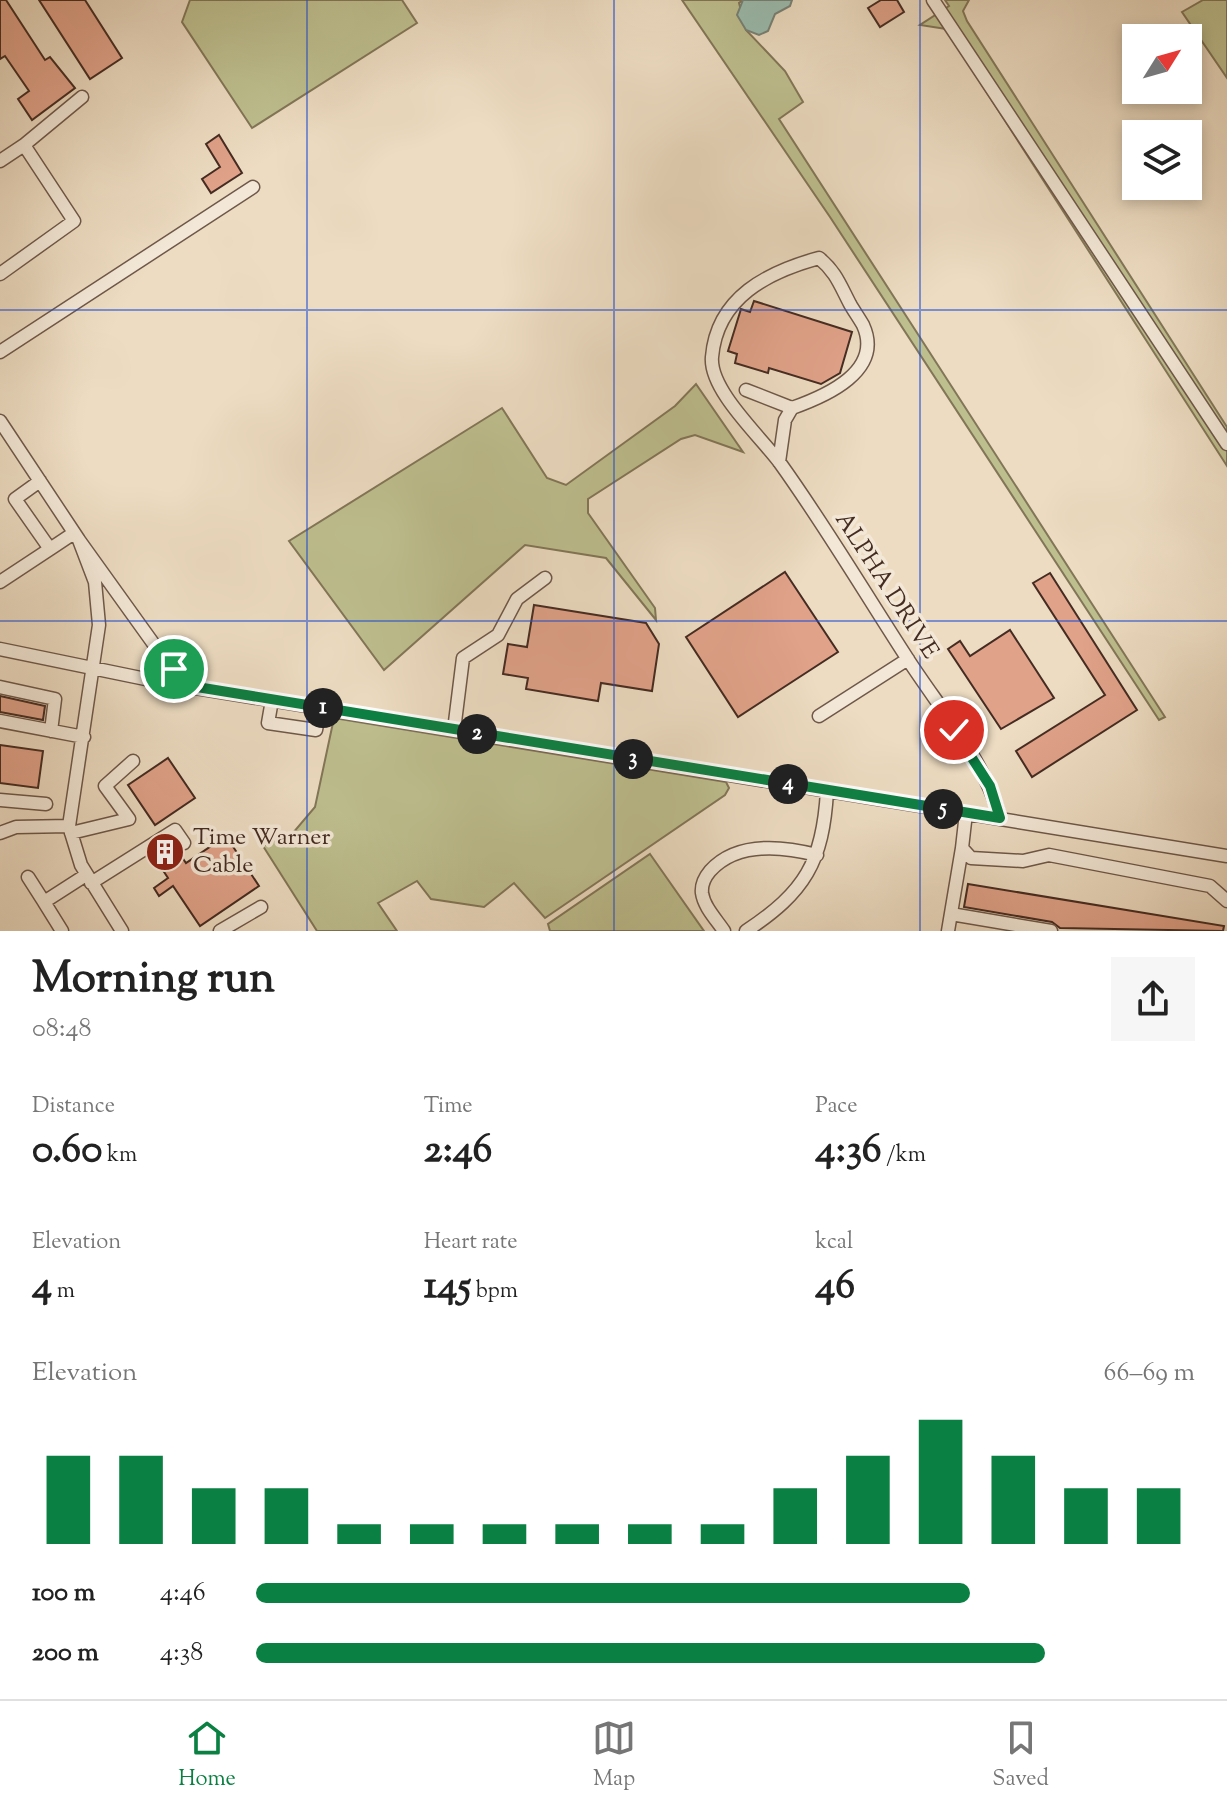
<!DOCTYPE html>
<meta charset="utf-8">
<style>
:root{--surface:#fff;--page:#f6f6f6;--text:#222;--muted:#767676;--line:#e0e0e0;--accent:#0b8043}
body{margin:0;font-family:"Sorts Mill Goudy",serif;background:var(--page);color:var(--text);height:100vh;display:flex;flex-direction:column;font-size:30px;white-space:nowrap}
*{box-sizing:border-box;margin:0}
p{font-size:26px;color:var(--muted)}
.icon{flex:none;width:44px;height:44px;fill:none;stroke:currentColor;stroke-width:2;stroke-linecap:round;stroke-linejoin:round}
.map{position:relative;height:931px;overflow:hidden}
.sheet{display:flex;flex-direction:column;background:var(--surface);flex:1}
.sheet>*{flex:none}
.needle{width:52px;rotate:53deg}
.buttons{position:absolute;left:1122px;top:24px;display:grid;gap:16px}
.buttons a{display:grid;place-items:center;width:80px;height:80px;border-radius:0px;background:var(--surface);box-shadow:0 4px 12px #0003;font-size:40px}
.pin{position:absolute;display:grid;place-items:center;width:68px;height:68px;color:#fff;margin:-34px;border:4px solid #fff;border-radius:50%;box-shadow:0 2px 8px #0007}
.km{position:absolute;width:40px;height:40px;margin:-20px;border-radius:50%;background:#222;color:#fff;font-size:22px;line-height:40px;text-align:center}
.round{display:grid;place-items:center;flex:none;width:84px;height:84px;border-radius:0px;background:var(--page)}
.head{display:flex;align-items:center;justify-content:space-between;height:136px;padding:0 32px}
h1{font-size:44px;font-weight:700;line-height:60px}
.figures{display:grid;grid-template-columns:repeat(3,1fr);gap:12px;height:136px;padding:8px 32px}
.figures div{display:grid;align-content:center}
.figures b{font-size:40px;font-weight:700}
.figures small{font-size:22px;font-weight:400}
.figures p{font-size:22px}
.chart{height:224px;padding:16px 32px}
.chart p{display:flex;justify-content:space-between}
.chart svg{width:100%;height:144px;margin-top:8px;stroke:var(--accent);stroke-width:6}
ul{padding:0 32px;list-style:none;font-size:26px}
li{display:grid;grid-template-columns:128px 96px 1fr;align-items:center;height:60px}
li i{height:20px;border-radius:10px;background:var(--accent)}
.tabs{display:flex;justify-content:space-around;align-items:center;height:112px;border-top:2px solid var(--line);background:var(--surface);font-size:22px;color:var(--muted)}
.tabs a{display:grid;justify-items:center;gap:4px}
.tabs .on{color:var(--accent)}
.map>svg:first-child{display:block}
</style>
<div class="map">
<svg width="1227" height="931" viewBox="0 0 1227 931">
<rect width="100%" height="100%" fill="#eddcc2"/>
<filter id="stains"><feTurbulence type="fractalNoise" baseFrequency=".0025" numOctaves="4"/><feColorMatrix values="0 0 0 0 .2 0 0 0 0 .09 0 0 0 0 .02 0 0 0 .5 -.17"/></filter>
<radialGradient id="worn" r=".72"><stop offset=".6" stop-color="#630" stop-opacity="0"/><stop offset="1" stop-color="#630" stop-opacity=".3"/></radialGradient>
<!-- green -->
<path fill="#bebf8f" stroke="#827658" stroke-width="2" d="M190,0H402L417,23L252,128L182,22Z
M682,0H743L739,3L746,30L785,71L803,102L779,119L1165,717L1159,720L830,217Z
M945,0H969L963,11L967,21L1227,427V466L946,29L920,25L949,6Z
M1203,0H1227V78L1182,12Z
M696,384L743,452L695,435L681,439L588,499V513L655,608L656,620L606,558L525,545L384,670L289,541L502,408L547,478L566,485L675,406Z
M334,718L726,782L729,788L725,795L545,918L514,883L484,907L431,899L417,881L378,903L397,931H317L263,846L293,833L315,807Z
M650,854L704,931H550L548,924Z"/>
<!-- water -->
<path fill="#9abcaf" stroke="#788277" stroke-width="2" d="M743,0H792L790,6L775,14L768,31L759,35L746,30L737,15Z"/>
<!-- building -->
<path fill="#e0a289" stroke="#452c22" stroke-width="2" d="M0,0H6L45,60L50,57L75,88L32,120L18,99L29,91L5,56L0,59Z
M39,0H85L122,58L90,79Z
M881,0H897L904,12L880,27L868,8Z
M219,135L242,173L211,193L202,179L220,167L206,144Z
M754,301L852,332L840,373L821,384L769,368L768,373L735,363L737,354L728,351L741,309L750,312Z
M785,572L838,652L738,717L686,637Z
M1050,573L1137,710L1032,777L1016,751L1105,695L1033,583Z
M534,605L646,623L659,644L652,691L601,683L598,701L526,689L528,678L503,674L508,644L527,647Z
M1010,630L1054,698L1001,729L948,649L960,641L970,656Z
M0,696L45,706L43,720L0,712Z
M0,745L43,751L38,788L0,783Z
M168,758L195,798L155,825L128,785Z
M226,836L259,886L200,926L173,886L159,896L154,888L168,878L153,855L172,843L186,863Z
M968,884L1224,926L1223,931L1060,928L1052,922L964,907Z"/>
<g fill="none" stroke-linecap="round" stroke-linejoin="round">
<defs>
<path id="minor" d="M933,0L1227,444
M0,161L24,145
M0,274L74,221L24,145L82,97
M0,352L253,187
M746,390L792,408
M0,421L79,540L168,664L194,685
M779,462L785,420L792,408C826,396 884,371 863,325C859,318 854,311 850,304C840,285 836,272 819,258C768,272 717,297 712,357C709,390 761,437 780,463C826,527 866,595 909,661C941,710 985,761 1000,818
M40,481L15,499L50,549L74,533
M79,540L95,582L99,625L69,826L81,865L122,931
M0,582L50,549
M0,649L165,683L1227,856
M0,687L55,699L51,731
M272,700L268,723L316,730L320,707
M819,716L908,659
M0,721L84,737
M454,730L463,658L498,635L517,599L545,578
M0,800L46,804
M966,813L962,848L971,858L1023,861L1049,855L1210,886L1227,901
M0,833L16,827L69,826
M71,833L129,819L105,786L133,761
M28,877L44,902
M91,883L175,830L184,843
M951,914L1051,931
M62,931L44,902L86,875
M220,931L261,907
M724,931C716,919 704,907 702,893C701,884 705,877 710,871C737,841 782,846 817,855
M746,931C805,892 823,862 827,791
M948,931L962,848"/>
</defs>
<!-- minor casing -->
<use href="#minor" stroke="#6f584a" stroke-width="15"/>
<!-- minor -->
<use href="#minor" stroke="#f3e8d7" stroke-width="12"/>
</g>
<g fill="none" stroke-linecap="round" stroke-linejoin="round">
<defs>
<path id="route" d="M174,669L197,687L1000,818L990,786L954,730"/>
</defs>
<!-- route casing -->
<use href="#route" stroke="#fff" stroke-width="16"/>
<!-- route -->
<use href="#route" stroke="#0b8043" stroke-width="10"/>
</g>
<!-- grid -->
<path fill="none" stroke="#1d4ed8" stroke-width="2" stroke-opacity="0.55" d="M307,0V931M614,0V931M920,0V931M0,310H1227M0,621H1227"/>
<!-- icons -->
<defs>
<symbol id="building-disc" viewBox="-11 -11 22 22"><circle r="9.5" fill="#8f2418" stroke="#f3e8d7"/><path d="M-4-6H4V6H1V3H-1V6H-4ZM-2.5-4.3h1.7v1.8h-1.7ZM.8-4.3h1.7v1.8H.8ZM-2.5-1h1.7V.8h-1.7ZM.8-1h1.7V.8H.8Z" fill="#fff"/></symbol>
</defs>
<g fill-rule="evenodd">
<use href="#building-disc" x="143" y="830" width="44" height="44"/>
</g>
<g text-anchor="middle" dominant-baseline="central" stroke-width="7" stroke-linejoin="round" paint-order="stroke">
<!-- street labels -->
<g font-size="24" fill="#452c22" stroke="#f3e8d7">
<text transform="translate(886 586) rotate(57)">ALPHA DRIVE</text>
</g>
<!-- poi labels -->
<g font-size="24" fill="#452c22" stroke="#f3e8d7" text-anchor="start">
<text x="193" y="838">Time Warner<tspan x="193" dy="28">Cable</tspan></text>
</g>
</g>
<rect width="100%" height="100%" filter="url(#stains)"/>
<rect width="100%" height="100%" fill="url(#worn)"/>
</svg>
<div class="buttons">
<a><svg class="needle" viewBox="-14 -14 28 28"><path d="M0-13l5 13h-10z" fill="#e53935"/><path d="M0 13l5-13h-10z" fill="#767676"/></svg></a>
<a><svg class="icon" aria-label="layers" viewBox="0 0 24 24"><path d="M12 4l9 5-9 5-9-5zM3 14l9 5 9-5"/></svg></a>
</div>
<div class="pin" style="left:174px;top:669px;background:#1e9e55"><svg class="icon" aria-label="arrive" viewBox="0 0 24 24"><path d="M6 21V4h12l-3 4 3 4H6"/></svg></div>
<div class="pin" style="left:954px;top:730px;background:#d93025"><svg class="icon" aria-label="check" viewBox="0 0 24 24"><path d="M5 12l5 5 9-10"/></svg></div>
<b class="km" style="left:323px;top:708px">1</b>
<b class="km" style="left:477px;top:734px">2</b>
<b class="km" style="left:633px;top:759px">3</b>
<b class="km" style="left:788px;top:784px">4</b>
<b class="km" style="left:943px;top:809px">5</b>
</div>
<section class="sheet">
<div class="head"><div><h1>Morning run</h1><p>08:48</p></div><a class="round"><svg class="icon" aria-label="share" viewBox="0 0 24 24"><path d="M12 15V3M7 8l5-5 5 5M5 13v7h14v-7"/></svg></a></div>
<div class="figures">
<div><p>Distance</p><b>0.60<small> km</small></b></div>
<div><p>Time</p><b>2:46</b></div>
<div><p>Pace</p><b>4:36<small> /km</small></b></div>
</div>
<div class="figures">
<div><p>Elevation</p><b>4<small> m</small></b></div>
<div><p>Heart rate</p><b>145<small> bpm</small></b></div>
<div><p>kcal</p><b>46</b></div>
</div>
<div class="chart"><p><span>Elevation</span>66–69 m</p>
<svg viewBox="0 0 160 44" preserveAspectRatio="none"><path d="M5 44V17M15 44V17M25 44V27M35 44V27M45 44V38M55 44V38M65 44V38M75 44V38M85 44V38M95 44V38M105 44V27M115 44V17M125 44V6M135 44V17M145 44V27M155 44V27"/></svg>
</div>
<ul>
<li><b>100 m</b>4:46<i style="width:76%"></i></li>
<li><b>200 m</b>4:38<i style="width:84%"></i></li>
</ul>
</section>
<nav class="tabs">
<a class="on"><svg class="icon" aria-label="home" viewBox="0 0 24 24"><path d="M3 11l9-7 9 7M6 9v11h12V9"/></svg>Home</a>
<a><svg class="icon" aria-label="map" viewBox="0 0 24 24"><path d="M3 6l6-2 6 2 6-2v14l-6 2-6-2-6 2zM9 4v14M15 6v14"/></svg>Map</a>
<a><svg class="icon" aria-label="saved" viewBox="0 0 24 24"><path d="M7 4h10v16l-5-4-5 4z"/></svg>Saved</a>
</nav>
